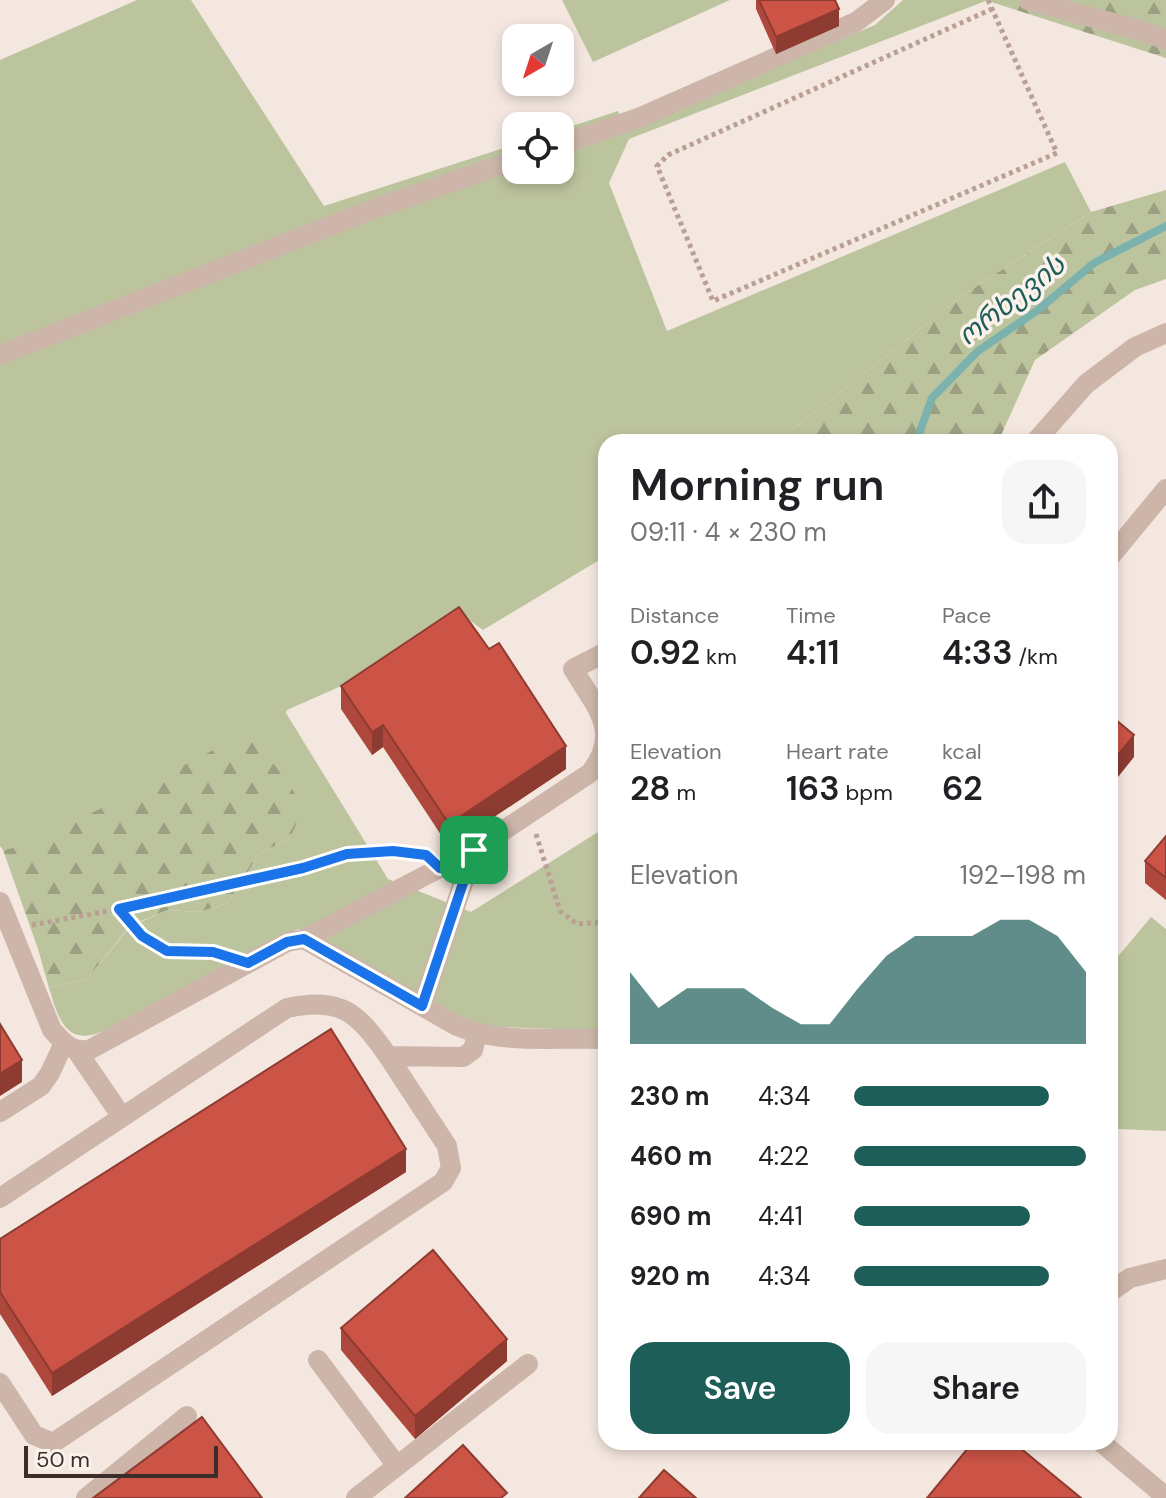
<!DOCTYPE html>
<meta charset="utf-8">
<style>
:root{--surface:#fff;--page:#f6f6f6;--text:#202124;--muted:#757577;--accent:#1d5e59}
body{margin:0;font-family:"DM Sans","Noto Sans Georgian",sans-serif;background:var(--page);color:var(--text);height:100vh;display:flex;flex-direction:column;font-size:30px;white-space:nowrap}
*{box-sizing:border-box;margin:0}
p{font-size:26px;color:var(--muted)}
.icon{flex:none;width:44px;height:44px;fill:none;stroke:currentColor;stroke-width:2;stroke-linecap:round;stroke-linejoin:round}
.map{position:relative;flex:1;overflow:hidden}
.panel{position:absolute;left:598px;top:434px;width:520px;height:1016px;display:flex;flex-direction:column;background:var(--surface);border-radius:24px;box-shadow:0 4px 12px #0003}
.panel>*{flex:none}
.needle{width:52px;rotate:219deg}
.buttons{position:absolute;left:502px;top:24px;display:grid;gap:16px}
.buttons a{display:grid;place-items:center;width:72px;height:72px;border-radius:16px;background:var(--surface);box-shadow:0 4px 12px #0003;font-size:40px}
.scale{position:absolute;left:24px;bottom:20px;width:194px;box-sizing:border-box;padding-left:8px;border:4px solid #3a2d2a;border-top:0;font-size:22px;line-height:28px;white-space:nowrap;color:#3a2d2a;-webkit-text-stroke:6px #fbf2ec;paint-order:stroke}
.pin{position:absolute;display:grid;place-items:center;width:68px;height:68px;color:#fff;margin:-34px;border-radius:16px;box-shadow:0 4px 12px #0006}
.round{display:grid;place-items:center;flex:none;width:84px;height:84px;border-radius:24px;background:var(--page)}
.head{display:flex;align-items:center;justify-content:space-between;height:136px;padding:0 32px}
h1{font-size:44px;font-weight:600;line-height:60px}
.figures{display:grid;grid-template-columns:repeat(3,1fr);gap:12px;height:136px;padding:8px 32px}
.figures div{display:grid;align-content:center}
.figures b{font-size:34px;font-weight:600}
.figures small{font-size:22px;font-weight:400}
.figures p{font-size:22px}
.chart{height:224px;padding:16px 32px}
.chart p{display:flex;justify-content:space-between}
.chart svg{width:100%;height:144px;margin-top:8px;fill:var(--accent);opacity:.7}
.action{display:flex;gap:16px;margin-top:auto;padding:16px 32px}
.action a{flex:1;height:92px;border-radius:24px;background:var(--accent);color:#fff;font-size:32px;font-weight:600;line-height:92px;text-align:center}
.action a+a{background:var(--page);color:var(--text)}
ul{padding:0 32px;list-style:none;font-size:26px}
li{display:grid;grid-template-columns:128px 96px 1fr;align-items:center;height:60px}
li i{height:20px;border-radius:10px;background:var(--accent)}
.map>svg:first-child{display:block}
</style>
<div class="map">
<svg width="1166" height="1498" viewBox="0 0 1166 1498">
<defs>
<pattern id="forest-firs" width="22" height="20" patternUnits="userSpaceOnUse" patternTransform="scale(2)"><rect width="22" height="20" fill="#bcc49e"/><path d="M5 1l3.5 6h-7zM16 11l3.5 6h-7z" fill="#9aa081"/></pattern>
</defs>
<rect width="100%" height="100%" fill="#f4e7df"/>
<!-- grass -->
<path fill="#bcc49e" d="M137,0H191L324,206L516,144V170H560V130L618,111L626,131L875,25L903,0H988L629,139L609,183L667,331L1065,162L1091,212L963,295L777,442H606V556L483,630L469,620L409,656L287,710L286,713L388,879L471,912L606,827V1031L477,1026L298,929L275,939L115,1025C108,1028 99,1034 91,1035C62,1041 56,1009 49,988L87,979L130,927L167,910L199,912L228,903L259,854L290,838L34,846L3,850L0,846V60Z
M562,0H730L593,62Z
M1151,917L1166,929V1131L1118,1129L1112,1128L1110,1124V966Z"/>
<!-- forest -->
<path fill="url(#forest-firs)" d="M988,0H1166V58L988,1Z
M1166,190V279L1135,290L1035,360L998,442H777L963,295L1091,212Z
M250,731L304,806L290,838L259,854L228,903L199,912L167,910L130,926L87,979L49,988L38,949L3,850L30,845Z"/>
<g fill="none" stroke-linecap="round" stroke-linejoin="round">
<!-- stream -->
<path stroke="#7cb2ad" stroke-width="8" d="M916,442L932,398L978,351L1038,310L1094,263L1166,226"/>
<!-- path -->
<path stroke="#b99f94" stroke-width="5" stroke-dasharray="4 4" stroke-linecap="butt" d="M988,0L1057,153L713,301L657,166L668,155L992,9
M536,834L560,911L577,924L606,922
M119,909C132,924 148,947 168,951C186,955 204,948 221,954
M32,925L141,905L303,868L347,854L393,851L417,854"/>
<!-- minor -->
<path stroke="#cdb5aa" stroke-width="20" d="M1028,0L1139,30L1166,40
M560,145L641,117L856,22L885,0
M0,355L376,208L516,160
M1035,442L1086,384L1135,347L1166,333
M1110,557L1166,489
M0,902L52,1030C64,1043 70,1052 89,1050L287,942L304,939L457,1026C503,1045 557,1037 606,1039
M304,939L474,850L590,773C623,732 595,706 573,669L606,652
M422,1006L474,850
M77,1051L122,1117
M0,1112L41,1086L50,1073L64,1043
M0,1198L287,1008C342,997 357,1012 388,1056
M1110,1292L1130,1278L1166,1269
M318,1360L397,1466
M0,1383L34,1435L53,1443L443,1182L451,1168L447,1146L388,1056L463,1057L473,1050L477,1034
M1101,1442L1166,1497
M86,1498L187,1416
M356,1498L528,1364"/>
</g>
<!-- wall -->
<path fill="#af483c" d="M756,0H835L839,26L776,54L756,9Z
M341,686L566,769L449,847L383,747L372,755L341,709Z
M1166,836V900L1145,883V861Z
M406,1172L52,1396L0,1314V1239Z
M341,1328L507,1361L415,1439L341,1350Z"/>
<!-- shaded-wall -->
<path fill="#8e3b31" d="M839,9V26L776,54V37Z
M383,725V747L372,755V732Z
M1134,735V757L1110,787V765Z
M566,746V769L449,847V824Z
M22,1060V1082L0,1096V1074Z
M406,1149V1172L52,1396V1373Z
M507,1339V1361L415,1439V1416Z"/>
<!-- building -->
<path fill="#cb5446" stroke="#8e3b31" stroke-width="2" d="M759,0H835L839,9L776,37Z
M459,607L489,649L499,643L566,746L449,824L383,725L372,732L341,686Z
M1110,715L1134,735L1110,765Z
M1166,836V878L1145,861Z
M0,1024L22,1060L0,1074Z
M331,1029L406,1149L52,1373L0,1292V1239Z
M433,1250L507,1339L415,1416L341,1328Z
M202,1417L262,1498H93Z
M973,1442H1013L1081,1498H927Z
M463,1445L507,1493L501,1498H405Z
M664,1470L696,1498H639Z"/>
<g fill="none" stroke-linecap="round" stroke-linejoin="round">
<defs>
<path id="route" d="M474,850L422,1006L304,939L287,942L248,963L213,952L167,951L142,936L119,909L303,868L347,854L393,851L426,855L440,868Z"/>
</defs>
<!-- route casing -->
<use href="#route" stroke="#fff" stroke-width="16"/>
<!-- route -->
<use href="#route" stroke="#1a73e8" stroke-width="10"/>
</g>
<g text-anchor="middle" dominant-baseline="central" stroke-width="7" stroke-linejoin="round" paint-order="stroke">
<!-- water labels -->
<g font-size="28" font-style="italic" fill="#1d5e59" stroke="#fbf2ec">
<text transform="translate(1011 300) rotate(-38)">ორხევის</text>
</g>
</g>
</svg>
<div class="buttons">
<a><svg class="needle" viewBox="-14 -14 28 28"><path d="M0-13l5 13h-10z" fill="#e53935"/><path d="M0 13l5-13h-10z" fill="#757577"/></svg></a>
<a><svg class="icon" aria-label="locate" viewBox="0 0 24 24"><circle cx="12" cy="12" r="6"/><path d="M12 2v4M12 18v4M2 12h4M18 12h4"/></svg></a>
</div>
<div class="scale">50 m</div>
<div class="pin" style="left:474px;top:850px;background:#1e9e55"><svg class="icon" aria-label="arrive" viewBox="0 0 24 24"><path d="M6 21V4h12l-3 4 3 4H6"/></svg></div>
<section class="panel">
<div class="head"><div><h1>Morning run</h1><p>09:11 · 4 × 230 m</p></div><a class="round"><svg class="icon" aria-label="share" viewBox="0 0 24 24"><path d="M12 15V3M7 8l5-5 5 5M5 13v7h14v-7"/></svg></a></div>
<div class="figures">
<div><p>Distance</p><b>0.92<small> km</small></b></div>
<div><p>Time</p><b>4:11</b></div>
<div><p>Pace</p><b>4:33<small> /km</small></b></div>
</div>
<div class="figures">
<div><p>Elevation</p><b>28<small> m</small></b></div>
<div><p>Heart rate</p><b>163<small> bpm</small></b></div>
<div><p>kcal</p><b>62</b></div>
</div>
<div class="chart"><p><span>Elevation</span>192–198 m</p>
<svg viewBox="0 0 160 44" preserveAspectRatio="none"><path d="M0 44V22L10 33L20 27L30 27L40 27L50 33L60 38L70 38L80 27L90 17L100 11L110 11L120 11L130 6L140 6L150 11L160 22V44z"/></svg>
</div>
<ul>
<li><b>230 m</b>4:34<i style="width:84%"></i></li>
<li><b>460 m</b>4:22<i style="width:100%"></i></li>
<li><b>690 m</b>4:41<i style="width:76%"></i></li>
<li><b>920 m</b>4:34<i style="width:84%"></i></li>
</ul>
<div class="action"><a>Save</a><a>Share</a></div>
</section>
</div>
